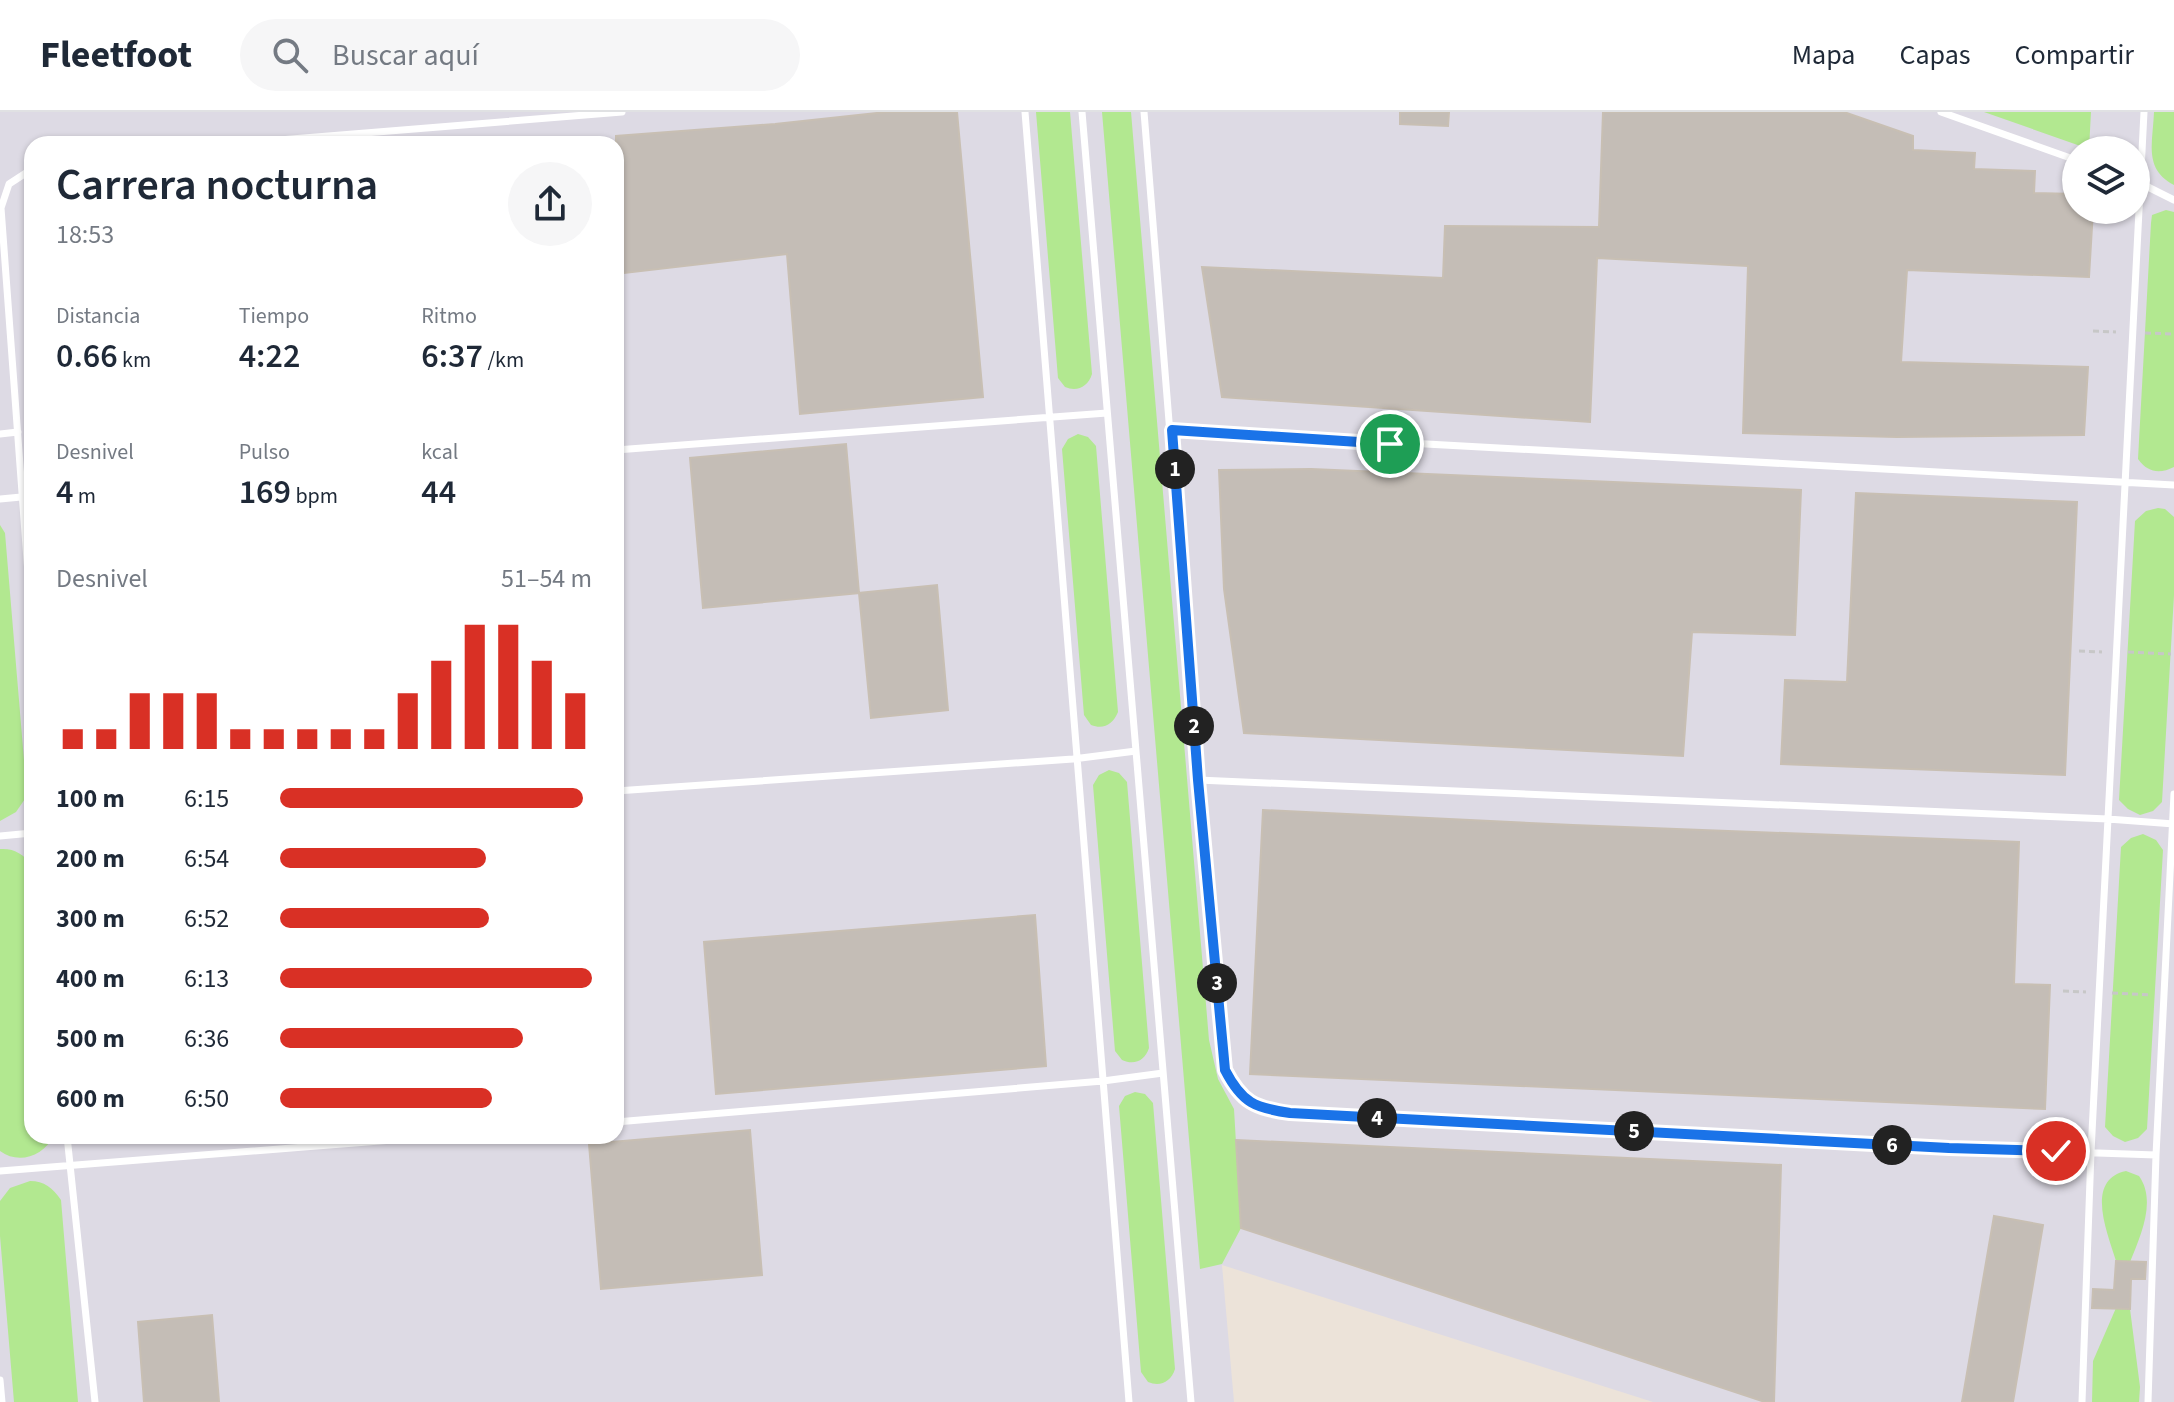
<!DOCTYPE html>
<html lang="es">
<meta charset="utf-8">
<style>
:root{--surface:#fff;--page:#f6f6f7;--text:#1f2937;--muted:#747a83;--line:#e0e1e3;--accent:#d93025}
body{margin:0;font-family:"Source Sans 3",sans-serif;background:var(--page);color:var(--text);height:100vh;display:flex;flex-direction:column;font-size:30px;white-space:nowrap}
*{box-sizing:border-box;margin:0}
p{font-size:26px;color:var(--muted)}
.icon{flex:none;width:44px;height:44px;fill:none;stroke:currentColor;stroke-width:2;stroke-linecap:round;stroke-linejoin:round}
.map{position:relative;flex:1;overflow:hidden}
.panel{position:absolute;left:24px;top:24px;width:600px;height:1008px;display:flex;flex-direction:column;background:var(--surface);border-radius:24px;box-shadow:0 2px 6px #0004}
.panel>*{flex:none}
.buttons{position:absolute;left:2062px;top:24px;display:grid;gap:16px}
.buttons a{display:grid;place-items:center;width:88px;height:88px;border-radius:50%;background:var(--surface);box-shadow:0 2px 6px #0004;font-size:40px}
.pin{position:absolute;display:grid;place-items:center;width:68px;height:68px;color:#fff;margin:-34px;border:4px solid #fff;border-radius:50%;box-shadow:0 2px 8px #0007}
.km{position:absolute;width:40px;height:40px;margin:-20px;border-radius:50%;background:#222;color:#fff;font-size:22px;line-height:40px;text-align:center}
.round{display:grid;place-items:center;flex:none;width:84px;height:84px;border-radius:42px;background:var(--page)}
.head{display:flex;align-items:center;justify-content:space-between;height:136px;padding:0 32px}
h1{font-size:44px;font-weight:600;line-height:60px}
.stats{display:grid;grid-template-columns:repeat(3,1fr);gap:12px;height:136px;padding:8px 32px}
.stats div{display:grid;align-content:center}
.stats b{font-size:34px;font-weight:600}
.stats small{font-size:22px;font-weight:400}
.stats p{font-size:22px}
.chart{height:224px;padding:16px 32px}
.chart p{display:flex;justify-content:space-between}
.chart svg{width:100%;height:144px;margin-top:8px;stroke:var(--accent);stroke-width:6}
ul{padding:0 32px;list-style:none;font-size:26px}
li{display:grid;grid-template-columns:128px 96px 1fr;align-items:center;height:60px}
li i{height:20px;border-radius:10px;background:var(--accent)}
header{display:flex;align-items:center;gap:48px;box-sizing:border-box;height:112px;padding:0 40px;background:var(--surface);border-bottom:2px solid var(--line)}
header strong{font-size:38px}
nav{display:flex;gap:44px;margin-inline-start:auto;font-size:28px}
.search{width:560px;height:72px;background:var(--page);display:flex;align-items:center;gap:20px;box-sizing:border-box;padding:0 28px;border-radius:44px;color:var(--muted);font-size:30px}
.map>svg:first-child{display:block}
</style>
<header>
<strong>Fleetfoot</strong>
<div class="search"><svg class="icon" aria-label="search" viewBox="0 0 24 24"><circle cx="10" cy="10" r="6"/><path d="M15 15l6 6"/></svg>Buscar aquí</div>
<nav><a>Mapa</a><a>Capas</a><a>Compartir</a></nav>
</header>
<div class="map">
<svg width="2174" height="1290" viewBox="0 0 2174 1290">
<rect width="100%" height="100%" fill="#ece3d9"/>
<!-- industrial -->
<path fill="#dddae4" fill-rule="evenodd" d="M0,0H2174V1290H1653L1222,1153L1234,1290H0ZM32,32H616V1024H32ZM2076,38H2136V98H2076Z"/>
<!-- green -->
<path fill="#b2e890" d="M1036,0H1070L1092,262C1088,275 1077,280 1065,275L1058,266Z
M1102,0H1131L1209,928L1218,967L1234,997L1241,1116L1222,1152L1200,1157Z
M1984,0H2091L2089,37Z
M2154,0H2174V73C2143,57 2153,30 2154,0Z
M2166,98L2174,100V355C2160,362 2148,361 2138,347L2151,111L2152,103Z
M1078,322L1088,325L1096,334L1118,600C1113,612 1104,618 1091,613L1084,603L1062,337L1068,327Z
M2158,396L2165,397L2174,405V483L2162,690L2153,699L2140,703L2128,697L2119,688L2135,409L2146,399Z
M0,413L5,421L27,684L16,700L0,709Z
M1109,658L1119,661L1127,670L1149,936C1145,948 1135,954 1122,948L1115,939L1093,673L1099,663Z
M2143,722L2156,728L2163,738L2147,1017L2138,1026L2125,1030L2113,1024L2105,1015L2121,735L2131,726Z
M0,737C14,736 24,742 32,754V1024H54C43,1044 19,1053 0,1039Z
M1135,980L1145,982L1153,991L1175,1257C1171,1270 1160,1275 1148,1270L1141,1260L1119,994L1125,984Z
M2126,1059L2139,1064C2157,1089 2140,1125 2130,1150L2116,1149C2108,1122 2084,1068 2126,1059Z
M30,1069C44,1069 53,1076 61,1088L78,1290H14L0,1124V1089L10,1076Z
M2116,1196L2130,1197L2140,1275L2139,1290H2092L2093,1249Z"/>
<!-- building -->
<path fill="#c4bdb6" stroke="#c8bfb3" stroke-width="2" d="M886,0H957L983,285L800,302L787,142L616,162V24L775,12Z
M1400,0H1449L1448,14L1400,12Z
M1603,0H1844L1913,24V38L1975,41L1974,57L2035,59L2034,81L2076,82V98H2093L2089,165L1907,158L1901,250L2088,255L2084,323L1897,325L1743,321L1748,154L1597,146L1590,310L1222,285L1202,155L1443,166L1445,114L1599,115Z
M846,332L859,481L703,496L690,346Z
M1311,357L1801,378L1795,523L1692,520L1683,644L1244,621L1224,477L1219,358Z
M1856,381L2077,390L2065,663L1781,652L1785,568L1847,570Z
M937,473L948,598L871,606L859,481Z
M1263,698L1573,713L2019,730L2014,872L2050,873L2045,997L1250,962Z
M1035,803L1046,954L716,982L704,830Z
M750,1018L762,1163L601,1177L589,1032Z
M1236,1028L1781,1053L1774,1290H1765L1241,1116Z
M1994,1104L2043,1113L2013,1290H1962Z
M2116,1149L2146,1150L2145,1167H2131L2130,1197L2092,1196L2093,1177L2114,1178Z
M212,1203L219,1290H144L138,1210Z"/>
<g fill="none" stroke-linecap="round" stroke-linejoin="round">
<!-- path -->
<path stroke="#c7c7c7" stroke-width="3" stroke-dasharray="6 4" stroke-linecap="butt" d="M2093,219L2116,220
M2145,221L2174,222
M2079,539L2102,540
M2128,540L2171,542
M2063,879L2086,880
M2112,881L2151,883"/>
<!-- lane -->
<path stroke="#fff" stroke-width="7" d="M1025,0L1129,1290
M1082,0L1191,1290
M1144,0L1198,668L1225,958C1241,991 1255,995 1290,1001L1949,1036L2156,1043
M1941,0L2076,48
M230,32L622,0
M32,57L9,72L1,96L32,516
M2136,69L2174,88
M1172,318L2174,373
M0,322L18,320
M616,338L1107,301
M0,387L32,384
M1198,668L2108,707L2174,712
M616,679L1073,647L1136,639
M0,724L32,721
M616,1010L1103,969L1163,961
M67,1024L95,1290
M0,1059L443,1024
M0,1268L2,1290
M2082,1290L2091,1040L2144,0
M2148,1290L2156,1043L2174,682"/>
</g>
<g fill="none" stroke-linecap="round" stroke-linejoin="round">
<defs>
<path id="route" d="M1390,332L1172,318L1198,668L1225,958C1242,991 1255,996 1290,1001L1949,1036L2056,1039"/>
</defs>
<!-- route casing -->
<use href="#route" stroke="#fff" stroke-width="16"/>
<!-- route -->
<use href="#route" stroke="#1a73e8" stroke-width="10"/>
</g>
</svg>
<div class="buttons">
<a><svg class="icon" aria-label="layers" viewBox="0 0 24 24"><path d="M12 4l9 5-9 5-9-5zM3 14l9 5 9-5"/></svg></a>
</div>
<div class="pin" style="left:1390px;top:332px;background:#1e9e55"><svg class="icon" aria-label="arrive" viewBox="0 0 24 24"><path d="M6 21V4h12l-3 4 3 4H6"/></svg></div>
<div class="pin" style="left:2056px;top:1039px;background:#d93025"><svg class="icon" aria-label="check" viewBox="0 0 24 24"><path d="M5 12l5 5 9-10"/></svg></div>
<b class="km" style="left:1175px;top:357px">1</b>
<b class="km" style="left:1194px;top:614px">2</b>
<b class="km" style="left:1217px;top:871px">3</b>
<b class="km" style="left:1377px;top:1006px">4</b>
<b class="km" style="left:1634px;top:1019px">5</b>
<b class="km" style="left:1892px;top:1033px">6</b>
<section class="panel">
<div class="head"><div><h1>Carrera nocturna</h1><p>18:53</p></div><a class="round"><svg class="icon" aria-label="share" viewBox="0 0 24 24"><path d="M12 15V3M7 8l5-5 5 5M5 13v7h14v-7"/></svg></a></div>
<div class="stats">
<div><p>Distancia</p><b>0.66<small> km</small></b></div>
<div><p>Tiempo</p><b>4:22</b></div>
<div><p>Ritmo</p><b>6:37<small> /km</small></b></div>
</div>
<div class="stats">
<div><p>Desnivel</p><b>4<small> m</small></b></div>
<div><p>Pulso</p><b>169<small> bpm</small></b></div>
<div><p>kcal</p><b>44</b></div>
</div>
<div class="chart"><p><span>Desnivel</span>51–54 m</p>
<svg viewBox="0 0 160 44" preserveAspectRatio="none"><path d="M5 44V38M15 44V38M25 44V27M35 44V27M45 44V27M55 44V38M65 44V38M75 44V38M85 44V38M95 44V38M105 44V27M115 44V17M125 44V6M135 44V6M145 44V17M155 44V27"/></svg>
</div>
<ul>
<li><b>100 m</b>6:15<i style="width:97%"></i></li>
<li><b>200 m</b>6:54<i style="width:66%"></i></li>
<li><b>300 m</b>6:52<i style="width:67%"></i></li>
<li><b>400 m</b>6:13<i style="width:100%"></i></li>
<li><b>500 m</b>6:36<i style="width:78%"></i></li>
<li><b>600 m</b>6:50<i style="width:68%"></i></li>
</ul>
</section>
</div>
